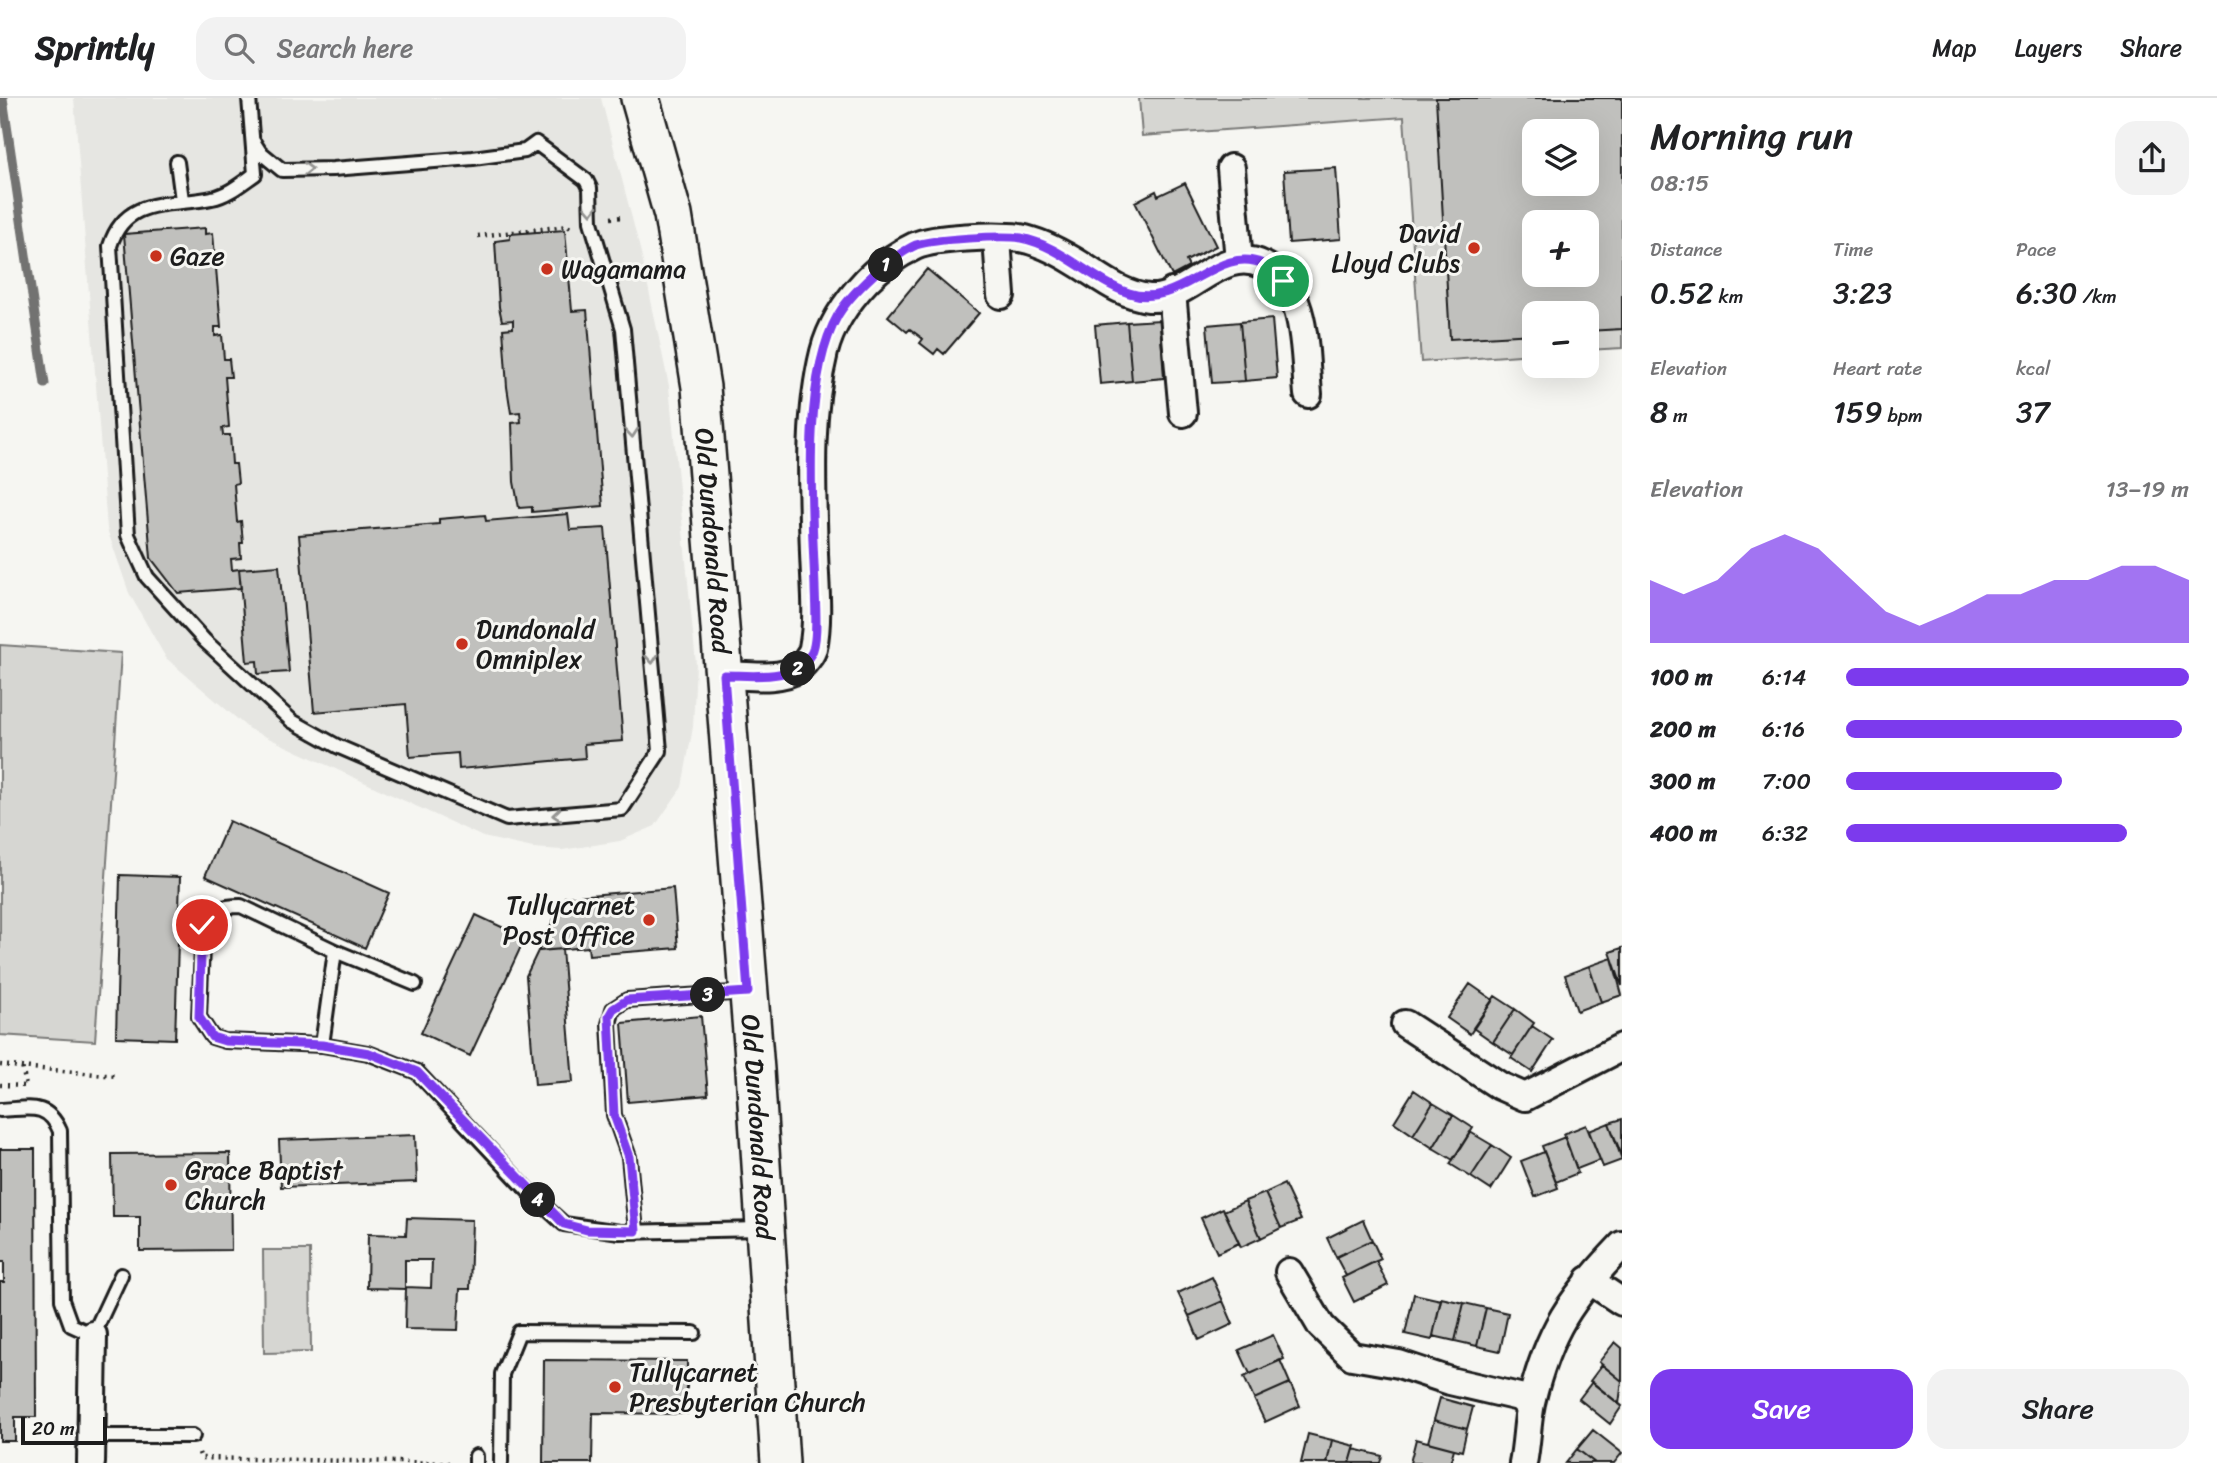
<!DOCTYPE html>
<meta charset="utf-8">
<style>
:root{--surface:#fff;--page:#f2f2f2;--text:#202124;--muted:#757577;--line:#e0e0e0;--accent:#7c3aed}
body{margin:0;font-family:Sriracha,sans-serif;background:var(--page);color:var(--text);height:100vh;display:flex;flex-direction:column;font-size:26px;white-space:nowrap}
*{box-sizing:border-box;margin:0}
p{font-size:23px;color:var(--muted)}
.icon{flex:none;width:38px;height:38px;fill:none;stroke:currentColor;stroke-width:2;stroke-linecap:round;stroke-linejoin:round}
.map{position:relative;flex:1;overflow:hidden}
.drawer{display:flex;flex-direction:column;background:var(--surface);width:595px}
.drawer>*{flex:none}
.controls{position:absolute;left:1522px;top:21px;display:grid;gap:14px}
.controls a{display:grid;place-items:center;width:77px;height:77px;border-radius:14px;background:var(--surface);box-shadow:0 7px 28px #0002;font-size:35px}
.scale{position:absolute;left:21px;bottom:18px;width:86px;box-sizing:border-box;padding-left:7px;border:4px solid #1c1c1c;border-top:0;font-size:19px;line-height:24px;white-space:nowrap;color:#1c1c1c;-webkit-text-stroke:5px #f6f6f2;paint-order:stroke}
.pin{position:absolute;display:grid;place-items:center;width:60px;height:60px;color:#fff;margin:-30px;border:4px solid #fff;border-radius:50%;box-shadow:0 2px 7px #0007}
.km{position:absolute;width:35px;height:35px;margin:-18px;border-radius:50%;background:#222;color:#fff;font-size:19px;line-height:35px;text-align:center}
.round{display:grid;place-items:center;flex:none;width:74px;height:74px;border-radius:21px;background:var(--page)}
.overview{display:flex;align-items:center;justify-content:space-between;height:119px;padding:0 28px}
h1{font-size:38px;font-weight:600;line-height:52px}
.stats{display:grid;grid-template-columns:repeat(3,1fr);gap:10px;height:119px;padding:7px 28px}
.stats div{display:grid;align-content:center}
.stats b{font-size:30px;font-weight:600}
.stats small{font-size:19px;font-weight:400}
.stats p{font-size:19px}
.chart{height:196px;padding:14px 28px}
.chart p{display:flex;justify-content:space-between}
.chart svg{width:100%;height:126px;margin-top:7px;fill:var(--accent);opacity:.7}
.button{display:flex;gap:14px;margin-top:auto;padding:14px 28px}
.button a{flex:1;height:80px;border-radius:21px;background:var(--accent);color:#fff;font-size:28px;font-weight:600;line-height:80px;text-align:center}
.button a+a{background:var(--page);color:var(--text)}
ul{padding:0 28px;list-style:none;font-size:23px}
li{display:grid;grid-template-columns:112px 84px 1fr;align-items:center;height:52px}
li i{height:18px;border-radius:9px;background:var(--accent)}
header{display:flex;align-items:center;gap:42px;box-sizing:border-box;height:98px;padding:0 35px;background:var(--surface);border-bottom:2px solid var(--line)}
header strong{font-size:33px}
nav{display:flex;gap:38px;margin-inline-start:auto;font-size:24px}
.search{width:490px;height:63px;background:var(--page);display:flex;align-items:center;gap:18px;box-sizing:border-box;padding:0 24px;border-radius:21px;color:var(--muted);font-size:26px}
main{display:flex;flex:1;min-height:0}
.map>svg:first-child{display:block}
</style>
<header>
<strong>Sprintly</strong>
<div class="search"><svg class="icon" aria-label="search" viewBox="0 0 24 24"><circle cx="10" cy="10" r="6"/><path d="M15 15l6 6"/></svg>Search here</div>
<nav><a>Map</a><a>Layers</a><a>Share</a></nav>
</header>
<main>
<div class="map">
<svg width="1622" height="1365" viewBox="0 0 1622 1365">
<rect width="100%" height="100%" fill="#f6f6f2"/>
<filter id="ink" filterUnits="userSpaceOnUse"><feTurbulence type="fractalNoise" baseFrequency=".0143" numOctaves="2"/><feDisplacementMap in="SourceGraphic" scale="14" xChannelSelector="R" yChannelSelector="G"/><feConvolveMatrix kernelMatrix="1 2 1 2 8 2 1 2 1" color-interpolation-filters="sRGB"/></filter>
<g filter="url(#ink)">
<!-- built -->
<path fill="#e6e6e2" d="M74,0H601L641,155L669,288L696,566L693,629L682,689L655,728L620,743L562,752L533,750L483,739L249,631L166,560L129,495L107,431Z"/>
<!-- green -->
<path fill="#d6d6d2" stroke="#797977" stroke-width="2" fill-rule="evenodd" d="M1139,0H1622V250L1587,252V215H1535V256L1421,264L1404,19L1142,38ZM1535,33H1587V86H1535ZM1535,124H1587V177H1535Z
M0,547L121,555L95,943L0,937Z
M263,1152H310L311,1254L264,1255Z"/>
<g fill="none" stroke-linecap="round" stroke-linejoin="round">
<!-- stream -->
<path stroke="#727271" stroke-width="9" d="M3,0L45,286"/>
</g>
<!-- building -->
<path fill="#c0c0bd" stroke="#1c1c1c" stroke-width="2" fill-rule="evenodd" d="M1436,0H1622V231L1587,233V215H1535V236L1450,241ZM1535,33H1587V86H1535ZM1535,124H1587V177H1535Z
M1336,70L1341,141L1289,145L1284,73Z
M1185,85L1216,148L1186,163L1189,169L1172,178L1135,104L1156,93L1158,98Z
M205,130V136L213,135L221,229H215V238L222,237L224,261H229L231,279H225L229,329L222,330L223,337H230L232,366H236L238,385L234,386L237,424L241,423L243,445H240L241,460L231,461L232,472L239,471L241,490L178,495L151,460L124,136Z
M565,132L572,213L587,212L603,408L532,414V409L519,410L514,384L512,325L521,324L520,314L511,315L507,289L503,231L513,230V222L502,223L499,209L495,143L510,141V136Z
M927,171L979,215L944,256L938,251L934,256L920,245L923,241L910,231L907,234L888,218Z
M1272,221L1277,280L1245,283L1240,224Z
M1160,222L1164,280L1132,283L1127,224Z
M1127,224L1132,283L1100,286L1095,227Z
M1240,224L1245,283L1212,285L1207,227Z
M568,416L570,432L605,430L623,643L584,646L585,660L459,671L458,655L410,659L406,606L314,614L299,437L439,426V421L485,417L486,423Z
M279,468L289,574L258,576L257,563L247,564L239,471Z
M229,723L389,795L365,850L205,778Z
M120,777L180,779L175,941L116,939Z
M673,790L678,850L589,857L588,849L538,853L565,799Z
M476,817L525,840L470,958L421,935Z
M1622,850V888L1610,854Z
M562,851L573,984L535,987L526,878L538,853Z
M1612,860L1622,897L1601,904L1589,868Z
M1589,868L1601,904L1577,913L1565,877Z
M1470,886L1493,902L1470,936L1447,920Z
M1495,898L1515,911L1493,944L1473,930Z
M1515,911L1534,925L1513,957L1493,944Z
M701,918L708,997L628,1004L622,925Z
M1532,928L1553,942L1532,974L1511,960Z
M1414,992L1433,1005L1413,1037L1394,1024Z
M1433,1005L1453,1017L1433,1050L1413,1037Z
M1453,1017L1473,1030L1453,1062L1433,1050Z
M1622,1021V1058L1609,1025Z
M1609,1025L1622,1062L1603,1069L1589,1033Z
M1586,1027L1600,1062L1577,1071L1563,1036Z
M1470,1034L1492,1047L1471,1079L1450,1066Z
M415,1037L417,1084L281,1089L279,1042Z
M1565,1039L1578,1075L1556,1084L1542,1048Z
M1492,1047L1511,1060L1491,1092L1471,1079Z
M0,1051H35L36,1319H15V1343H0V1184H4V1164H0Z
M1544,1054L1558,1090L1535,1099L1521,1063Z
M230,1055L231,1152L140,1153V1119H113L112,1056Z
M1284,1086L1301,1122L1281,1130L1265,1095Z
M1265,1095L1281,1130L1261,1140L1245,1103Z
M1245,1103L1261,1140L1241,1149L1224,1113Z
M1223,1110L1239,1145L1217,1155L1201,1120Z
M407,1120L472,1122L470,1191H460L458,1232L405,1231L406,1189L431,1190L432,1162H405V1191L367,1190L368,1136L406,1137Z
M1363,1122L1372,1142L1336,1159L1327,1140Z
M1372,1142L1381,1161L1346,1178L1336,1159Z
M1376,1163L1388,1187L1354,1204L1342,1180Z
M1212,1179L1223,1203L1189,1218L1178,1195Z
M1414,1196L1441,1202L1432,1242L1405,1236Z
M1441,1200L1464,1205L1455,1243L1433,1238Z
M1223,1203L1233,1226L1199,1242L1189,1218Z
M1464,1205L1486,1210L1477,1248L1455,1243Z
M1486,1210L1508,1215L1500,1253L1477,1248Z
M1273,1237L1284,1261L1250,1276L1239,1252Z
M1615,1244L1622,1250V1283L1599,1264Z
M544,1262L687,1263V1316L593,1315L592,1365H543Z
M1280,1262L1290,1285L1254,1301L1244,1279Z
M1602,1267L1622,1283L1619,1306L1590,1283Z
M1592,1284L1622,1308L1610,1326L1579,1301Z
M1290,1285L1300,1308L1265,1324L1254,1301Z
M1440,1300L1473,1309L1467,1331L1434,1322Z
M1434,1322L1467,1331L1462,1353L1428,1344Z
M1593,1332L1622,1355L1614,1365H1595L1577,1351Z
M1308,1336L1332,1342L1327,1365H1301Z
M1416,1341L1454,1351L1450,1365H1410Z
M1332,1342L1355,1348L1350,1365H1327Z
M1354,1351L1382,1358L1380,1365H1350Z
M1577,1351L1595,1365H1566Z"/>
<g fill="none" stroke-linecap="round" stroke-linejoin="round">
<defs>
<path id="lane" d="M249,0L255,76C242,85 228,97 212,100C171,109 126,97 110,148L128,437L147,479L205,543L292,623L337,648L507,721L622,711L660,653L623,231L591,124L590,90L586,82L536,45L525,53L473,60L333,71L282,72L260,54L253,43
M177,64L182,102
M335,853L415,886
M322,947L335,853L241,808C222,808 213,811 203,827L199,919L212,939L225,943L322,947L368,955L417,974L533,1098L564,1126L620,1134L762,1131
M0,1012C28,1011 47,1003 60,1033L62,1202L71,1227L93,1237L121,1177
M636,1133L629,1059L614,1017L609,926L613,911L627,902L747,894
M92,1338H193
M476,1365V1358
M501,1365L502,1276L519,1234L694,1235"/>
<path id="street" d="M1231,70L1239,163
M997,141L1001,197
M1172,194L1183,315
M724,577C745,577 779,583 797,571C803,567 812,556 813,550C819,520 815,486 814,455C812,388 808,319 824,254C831,226 848,202 867,182C880,169 898,156 915,148C935,139 997,137 1020,140C1037,143 1059,154 1074,163C1098,177 1120,197 1149,200C1189,203 1221,146 1263,167C1308,189 1304,253 1308,296
M1405,926L1500,988L1525,999L1622,949
M1289,1174L1321,1228L1352,1258L1399,1266L1450,1283L1519,1299L1530,1309
M1589,1182L1622,1204
M91,1365L93,1237
M1523,1365C1527,1345 1527,1325 1531,1305C1548,1233 1571,1200 1622,1147"/>
<g id="secondary">
<path id="s1" d="M640,0L673,117L701,289L755,972L780,1365"/>
</g>
</defs>
<!-- lane casing -->
<use href="#lane" stroke="#1c1c1c" stroke-width="18"/>
<!-- street casing -->
<use href="#street" stroke="#1c1c1c" stroke-width="32"/>
<!-- secondary casing -->
<use href="#secondary" stroke="#1c1c1c" stroke-width="42"/>
<!-- path -->
<path stroke="#1c1c1c" stroke-width="4.5" stroke-dasharray="2 5" stroke-linecap="butt" d="M611,120L624,119
M478,138L567,128L571,130
M0,967L116,978
M0,987L26,988L22,968
M199,1355L201,1360L449,1365"/>
<!-- lane -->
<use href="#lane" stroke="#f6f6f2" stroke-width="12"/>
<!-- street -->
<use href="#street" stroke="#f6f6f2" stroke-width="26"/>
<!-- secondary -->
<use href="#secondary" stroke="#f6f6f2" stroke-width="37"/>
</g>
<!-- one-way arrows -->
<defs><path id="oneway-chevron" d="M-2-3.5L2.5 0L-2 3.5" fill="none" stroke-width="1.6" stroke-linecap="round" stroke-linejoin="round" transform="scale(1.75)"/></defs>
<g stroke="#949492">
<use href="#oneway-chevron" transform="translate(308 71) rotate(-1)"/>
<use href="#oneway-chevron" transform="translate(591 112) rotate(87)"/>
<use href="#oneway-chevron" transform="translate(632 335) rotate(85)"/>
<use href="#oneway-chevron" transform="translate(652 561) rotate(85)"/>
<use href="#oneway-chevron" transform="translate(557 717) rotate(175)"/>
</g>
</g>
<g fill="none" stroke-linecap="round" stroke-linejoin="round" filter="url(#ink)">
<defs>
<path id="route" d="M202,827L199,919L212,939L225,943L322,947L369,955L417,974L564,1126L587,1132L636,1133L629,1059L614,1017L609,918L613,911L627,902L748,894L724,577C753,577 793,584 811,556C819,544 815,503 815,488C812,414 801,281 838,217C848,200 866,183 881,170C892,162 904,152 916,147C934,141 1003,137 1021,140C1062,148 1091,182 1129,195C1180,212 1218,145 1263,166C1270,170 1277,177 1283,183"/>
</defs>
<!-- route casing -->
<use href="#route" stroke="#fff" stroke-width="14"/>
<!-- route -->
<use href="#route" stroke="#7c3aed" stroke-width="9"/>
</g>
<!-- markers -->
<g fill="#c8321e" stroke="#f6f6f2" stroke-width="2.5">
<circle cx="1474" cy="150" r="7"/>
<circle cx="156" cy="158" r="7"/>
<circle cx="547" cy="171" r="7"/>
<circle cx="462" cy="546" r="7"/>
<circle cx="649" cy="822" r="7"/>
<circle cx="171" cy="1087" r="7"/>
<circle cx="615" cy="1289" r="7"/>
</g>
<g text-anchor="middle" dominant-baseline="central" stroke-width="6" stroke-linejoin="round" paint-order="stroke">
<!-- poi labels -->
<g font-size="26" fill="#1c1c1c" stroke="#f6f6f2" text-anchor="start">
<text x="1460" y="135" text-anchor="end">David<tspan x="1460" dy="30">Lloyd Clubs</tspan></text>
<text x="170" y="158">Gaze</text>
<text x="561" y="171">Wagamama</text>
<text x="476" y="531">Dundonald<tspan x="476" dy="30">Omniplex</tspan></text>
<text x="635" y="807" text-anchor="end">Tullycarnet<tspan x="635" dy="30">Post Office</tspan></text>
<text x="185" y="1072">Grace Baptist<tspan x="185" dy="30">Church</tspan></text>
<text x="629" y="1274">Tullycarnet<tspan x="629" dy="30">Presbyterian Church</tspan></text>
</g>
<!-- street labels -->
<g font-size="26" fill="#1c1c1c" stroke="#f6f6f2">
<text stroke="none"><textPath href="#s1" startOffset="450">Old Dundonald Road</textPath></text>
<text stroke="none"><textPath href="#s1" startOffset="1038">Old Dundonald Road</textPath></text>
</g>
</g>
</svg>
<div class="controls">
<a><svg class="icon" aria-label="layers" viewBox="0 0 24 24"><path d="M12 4l9 5-9 5-9-5zM3 14l9 5 9-5"/></svg></a>
<a>+</a>
<a>−</a>
</div>
<div class="scale">20 m</div>
<div class="pin" style="left:1283px;top:183px;background:#1e9e55"><svg class="icon" aria-label="arrive" viewBox="0 0 24 24"><path d="M6 21V4h12l-3 4 3 4H6"/></svg></div>
<div class="pin" style="left:202px;top:827px;background:#d93025"><svg class="icon" aria-label="check" viewBox="0 0 24 24"><path d="M5 12l5 5 9-10"/></svg></div>
<b class="km" style="left:886px;top:167px">1</b>
<b class="km" style="left:798px;top:571px">2</b>
<b class="km" style="left:708px;top:897px">3</b>
<b class="km" style="left:538px;top:1102px">4</b>
</div>
<section class="drawer">
<div class="overview"><div><h1>Morning run</h1><p>08:15</p></div><a class="round"><svg class="icon" aria-label="share" viewBox="0 0 24 24"><path d="M12 15V3M7 8l5-5 5 5M5 13v7h14v-7"/></svg></a></div>
<div class="stats">
<div><p>Distance</p><b>0.52<small> km</small></b></div>
<div><p>Time</p><b>3:23</b></div>
<div><p>Pace</p><b>6:30<small> /km</small></b></div>
</div>
<div class="stats">
<div><p>Elevation</p><b>8<small> m</small></b></div>
<div><p>Heart rate</p><b>159<small> bpm</small></b></div>
<div><p>kcal</p><b>37</b></div>
</div>
<div class="chart"><p><span>Elevation</span>13–19 m</p>
<svg viewBox="0 0 160 44" preserveAspectRatio="none"><path d="M0 44V22L10 27L20 22L30 11L40 6L50 11L60 22L70 33L80 38L90 33L100 27L110 27L120 22L130 22L140 17L150 17L160 22V44z"/></svg>
</div>
<ul>
<li><b>100 m</b>6:14<i style="width:100%"></i></li>
<li><b>200 m</b>6:16<i style="width:98%"></i></li>
<li><b>300 m</b>7:00<i style="width:63%"></i></li>
<li><b>400 m</b>6:32<i style="width:82%"></i></li>
</ul>
<div class="button"><a>Save</a><a>Share</a></div>
</section>
</main>
